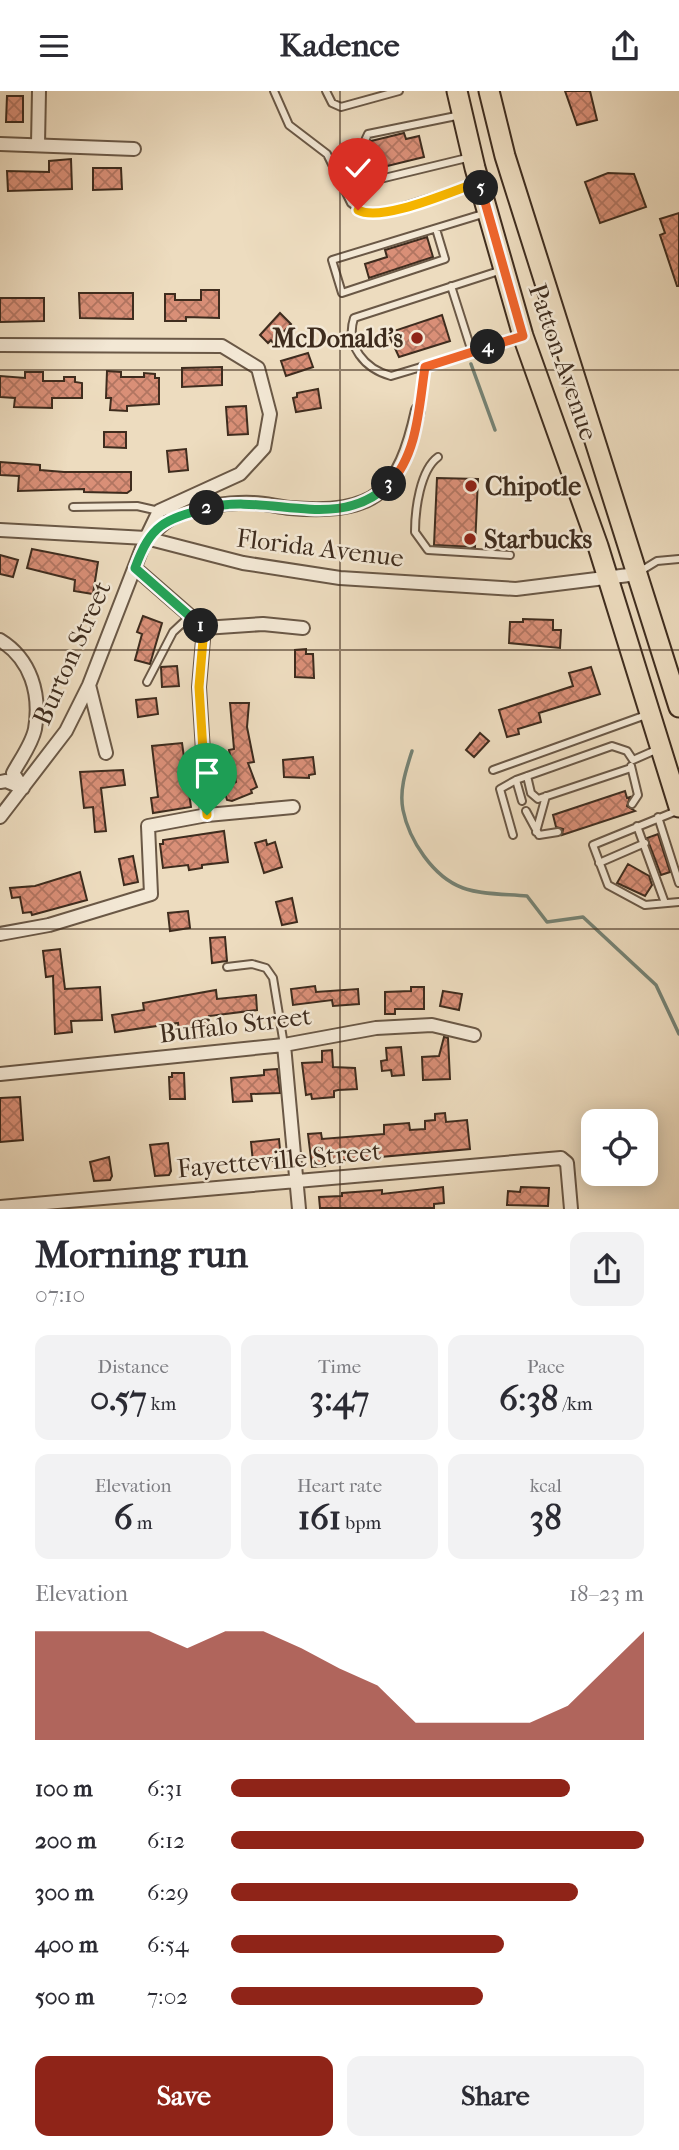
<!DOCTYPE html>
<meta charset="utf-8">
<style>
:root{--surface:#fff;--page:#f2f2f3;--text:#2b2b33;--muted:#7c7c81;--accent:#8f2418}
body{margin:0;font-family:"IM FELL French Canon",serif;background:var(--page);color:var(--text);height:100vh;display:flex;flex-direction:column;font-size:26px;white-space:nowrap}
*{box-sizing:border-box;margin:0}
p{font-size:23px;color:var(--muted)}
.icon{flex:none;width:38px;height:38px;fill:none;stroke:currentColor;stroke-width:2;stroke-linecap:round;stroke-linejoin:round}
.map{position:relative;height:1118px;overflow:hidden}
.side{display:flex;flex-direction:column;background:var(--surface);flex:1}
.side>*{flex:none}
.controls{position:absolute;left:581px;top:1018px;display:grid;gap:14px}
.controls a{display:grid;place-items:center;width:77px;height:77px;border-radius:14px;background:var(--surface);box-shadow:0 4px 18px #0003;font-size:35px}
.pin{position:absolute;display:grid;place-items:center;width:60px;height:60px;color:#fff;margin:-72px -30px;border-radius:50% 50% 50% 0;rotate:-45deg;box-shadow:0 0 7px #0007}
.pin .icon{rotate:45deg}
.km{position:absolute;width:35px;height:35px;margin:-18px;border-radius:50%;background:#222;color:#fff;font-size:19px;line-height:35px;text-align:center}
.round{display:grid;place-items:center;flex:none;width:74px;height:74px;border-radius:14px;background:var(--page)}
.summary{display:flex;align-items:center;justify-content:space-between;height:119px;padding:0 35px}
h1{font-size:38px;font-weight:800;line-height:52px}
.metrics{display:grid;grid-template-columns:repeat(3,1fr);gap:10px;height:119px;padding:7px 35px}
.metrics div{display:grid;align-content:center;border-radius:14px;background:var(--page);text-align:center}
.metrics b{font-size:35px;font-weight:800}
.metrics small{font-size:19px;font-weight:400}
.metrics p{font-size:19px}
.chart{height:196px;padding:14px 35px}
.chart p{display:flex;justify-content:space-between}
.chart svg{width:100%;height:126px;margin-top:7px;fill:var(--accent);opacity:.7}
.cta{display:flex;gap:14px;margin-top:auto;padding:14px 35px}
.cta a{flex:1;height:80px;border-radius:14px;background:var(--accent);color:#fff;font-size:28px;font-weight:800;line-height:80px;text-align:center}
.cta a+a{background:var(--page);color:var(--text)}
ul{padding:0 35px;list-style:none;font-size:23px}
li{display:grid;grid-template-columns:112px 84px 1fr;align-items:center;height:52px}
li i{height:18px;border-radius:9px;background:var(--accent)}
header{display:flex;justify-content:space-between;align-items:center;height:91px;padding:0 35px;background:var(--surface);font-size:32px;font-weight:800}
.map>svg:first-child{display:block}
</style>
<header><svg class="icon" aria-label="menu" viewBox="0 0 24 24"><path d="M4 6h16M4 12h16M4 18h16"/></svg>Kadence<svg class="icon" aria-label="share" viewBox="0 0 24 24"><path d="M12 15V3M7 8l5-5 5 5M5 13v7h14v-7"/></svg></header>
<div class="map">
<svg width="679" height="1118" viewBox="0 0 679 1118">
<defs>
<pattern id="building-cross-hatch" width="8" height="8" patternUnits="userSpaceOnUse" patternTransform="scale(1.75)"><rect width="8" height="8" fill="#d98f77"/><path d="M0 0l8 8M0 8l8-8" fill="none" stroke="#b17561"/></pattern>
</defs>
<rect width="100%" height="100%" fill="#eddcbf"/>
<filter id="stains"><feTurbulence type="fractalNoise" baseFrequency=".00286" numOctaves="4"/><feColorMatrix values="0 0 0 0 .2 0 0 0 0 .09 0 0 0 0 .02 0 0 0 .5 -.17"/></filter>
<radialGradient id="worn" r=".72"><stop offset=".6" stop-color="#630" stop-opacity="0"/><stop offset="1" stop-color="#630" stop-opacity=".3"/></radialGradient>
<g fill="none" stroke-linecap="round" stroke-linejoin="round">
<!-- stream -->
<path stroke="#758274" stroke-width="3.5" d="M471,273L495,339
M412,660C406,679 399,699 403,719C409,749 433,786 463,797C482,804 507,803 527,805L547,831L583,826L656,894L679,943"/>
</g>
<!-- building -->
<path fill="url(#building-cross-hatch)" stroke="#3e2c1e" stroke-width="2" d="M565,0H590L597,29L577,34Z
M7,5H23V31H6Z
M404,42L406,48L419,45L424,66L375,78L371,50Z
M71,68L72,98L8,100L7,80L49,81V70Z
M93,77H121L122,98L93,99Z
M608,82L634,83L646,116L600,132L585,91Z
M679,122V195H677L660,144L665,142L660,128Z
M427,146L433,166L369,187L365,173L387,166L385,159Z
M201,199H219V227L186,226V230H165V203H175V209H201Z
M79,202H133V228L80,227Z
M0,207H44V230L0,231Z
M280,222L291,233L273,252L271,249L268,252L260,244Z
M442,224L450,250L399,266L388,242Z
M308,262L313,276L286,285L281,270Z
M222,276V294L182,296V277Z
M107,280L121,281V286H144V282L155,283V287H159V313L127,315V320L110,319L111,307H106Z
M25,281H43V290H64V286H75V291L82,292V307H52V317L14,316L15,307L0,306V285L25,287Z
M318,298L321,317L296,321L293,307L297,306V302Z
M246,315L248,343L228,344L226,316Z
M104,341H126V357L104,356Z
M186,358L188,379L169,381L167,360Z
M0,371L40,374V379L64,381H131V399L127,402L84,401V398L18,400L19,385L0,384Z
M437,387L478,388L475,456L434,454Z
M32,458L98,471L93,503L74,500L75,489L27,477Z
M0,464L18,469L13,486L0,483Z
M143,525L162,532L150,573L135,569L142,543L137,541Z
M523,528L553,529V539H561L560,557L509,552L510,531H523Z
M306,558V563H313L314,587L295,586V559Z
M177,575L179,595L162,596L161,576Z
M591,576L600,603L539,622L541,631L518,638L519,643L507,646L499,619L573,595L569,582Z
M156,607L158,623L138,626L136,609Z
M230,612H249L247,636L254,671L248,672L257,696L251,699L252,702L232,710L227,709L224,698L236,691L229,659L234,658Z
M480,642L489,650L474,666L466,659Z
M182,652L191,716L153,722L151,707L158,706L152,655Z
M313,666L315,683L309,684V687L284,686L283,669Z
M123,679L125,694L101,697L106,740L95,741L93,716L84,717L80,681Z
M625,700L627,707L630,706L627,715L635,720L562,744L563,738L556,736L553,724Z
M224,740L228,771L202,774V777L189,779L188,774L163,777L160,753H163V749Z
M658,743L670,781L661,784L647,747Z
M266,749L267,754L275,751L282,776L264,782L255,752Z
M133,765L138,791L124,794L119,768Z
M628,773L649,785L652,794L645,805L617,792Z
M80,781L87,809L32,824L31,821L23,822L20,806L12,807L10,797L35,795Z
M292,807L297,831L282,834L276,811Z
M188,820L190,837L170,840L168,822Z
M225,846L227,870L212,872L210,847Z
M60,858L65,898L100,896L102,929L71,930L72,941L55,943L53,885L46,886L43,860Z
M315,895L316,901L358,898L359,913L333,915L332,909L293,914L291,898Z
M411,896H424V918H395V923H385V901L411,900Z
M216,899L217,908L256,904L257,919L209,925L210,932L190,935L191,938L179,939L178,932L115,941L112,924L144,919L143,912Z
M443,900L462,903L459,919L440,915Z
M444,946L448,947L450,988L423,989L422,966L439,965Z
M401,956L404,984L392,985L391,979L382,980L381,970L387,969L386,957Z
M332,959L333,976L355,977L357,998L338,999L334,1000V1006L312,1008L311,1003L306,1004L302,972L322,971V960Z
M277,978L280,1002L251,1003L252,1010L233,1011L231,987L264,984V979Z
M172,982H184L185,1008H170L169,986H172Z
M20,1006L23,1049L0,1051V1007Z
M445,1022L446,1031L467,1029L470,1058L324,1071L325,1075L312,1076L308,1043L321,1042L322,1048L384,1043V1034L409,1032L410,1039L425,1038V1030L435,1029V1023Z
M279,1048L281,1069L253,1072L251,1051Z
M168,1052L171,1080L169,1084L155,1085L150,1054Z
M109,1066L112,1085L110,1089L94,1090L90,1071Z
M443,1096L444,1112L434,1113V1117H320L319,1106L342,1105V1102L382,1099V1103Z
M521,1096L549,1097L548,1115L507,1114L508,1100L520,1101Z"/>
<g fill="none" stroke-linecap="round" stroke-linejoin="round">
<defs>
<path id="lane" d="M274,0L289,34L327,63L351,112L365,123L383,122L477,92
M326,0L332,12L341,16L399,0
M461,24L368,43C360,58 361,79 376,89L471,66
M436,138L445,168L342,202L332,169L486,122
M502,179L354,227C345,255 365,278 391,285L521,246
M451,195L472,261
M418,319L425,276
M438,366C420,379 415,419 415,441L428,459L510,464
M73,416L137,415L159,420
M639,481L657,470L679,468
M147,591L173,541L189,526
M631,675L638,704L632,713
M493,679L646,624
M527,685L531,702L538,708L631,677
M516,689L522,710
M679,719L593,754L608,794L645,814L679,811
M526,720L539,744L558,741
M658,726L679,792
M637,735L665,812
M536,741L546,705
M513,744L500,698L516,689L612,655L627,660L633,669L658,658
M599,772L645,752
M227,876L252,873L266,877L273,887L284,954"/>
<path id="street" d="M0,53L134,58
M38,53L39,0
M0,254L222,255L258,277L270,323L264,357L240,383L159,420L146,447L89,594L66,640L0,726
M0,439L146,447L243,472L340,487L516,498L637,483
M149,445C157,439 165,430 174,426C197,416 229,411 253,412C265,412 278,416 290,417C376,424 400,401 418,319
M135,477L204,537L263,533L303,537
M204,537L199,596L207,724
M0,549C31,568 41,603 35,638C32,653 20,669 13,682L23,697
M89,594L106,662
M0,691L6,690L23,697
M0,843L49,834L151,803L148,735L207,724L293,716
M284,954L299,1118
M0,983L284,954L376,937L432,934L474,944
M0,1116L561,1067L567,1072L571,1118"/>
<path id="primary" d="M457,0L475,77L523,245L598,455L679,716
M489,0L505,65L679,616"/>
</defs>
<!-- lane casing -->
<use href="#lane" stroke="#6a5846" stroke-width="10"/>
<!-- street casing -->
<use href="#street" stroke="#6a5846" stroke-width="16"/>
<!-- primary casing -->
<use href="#primary" stroke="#3e2c1e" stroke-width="23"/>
<!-- lane -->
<use href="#lane" stroke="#f3e8d5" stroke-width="6"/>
<!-- street -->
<use href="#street" stroke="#f3e8d5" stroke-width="12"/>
<!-- primary -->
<use href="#primary" stroke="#eddcbf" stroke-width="19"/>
</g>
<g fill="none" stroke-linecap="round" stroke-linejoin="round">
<defs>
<path id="split-1" d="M201,535L204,537L199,596L207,724"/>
<path id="split-2" d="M201,535L135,477C151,433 164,429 207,417"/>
<path id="split-3" d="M207,417C268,401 339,443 389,393"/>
<path id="split-4" d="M389,393C418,364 419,314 425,276L488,256"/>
<path id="split-5" d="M481,97L523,245L488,256"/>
<path id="split-6" d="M358,119C381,132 452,100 479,91L481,97"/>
</defs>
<!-- split-1 casing -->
<use href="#split-1" stroke="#fff" stroke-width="14"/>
<!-- split-2 casing -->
<use href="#split-2" stroke="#fff" stroke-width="14"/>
<!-- split-3 casing -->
<use href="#split-3" stroke="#fff" stroke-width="14"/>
<!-- split-4 casing -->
<use href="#split-4" stroke="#fff" stroke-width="14"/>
<!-- split-5 casing -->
<use href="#split-5" stroke="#fff" stroke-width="14"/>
<!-- split-6 casing -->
<use href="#split-6" stroke="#fff" stroke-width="14"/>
<!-- split-1 -->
<use href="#split-1" stroke="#f5b400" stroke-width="9"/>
<!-- split-2 -->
<use href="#split-2" stroke="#22a559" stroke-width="9"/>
<!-- split-3 -->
<use href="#split-3" stroke="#22a559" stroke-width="9"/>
<!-- split-4 -->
<use href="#split-4" stroke="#f0652b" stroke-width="9"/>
<!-- split-5 -->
<use href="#split-5" stroke="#f0652b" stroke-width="9"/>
<!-- split-6 -->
<use href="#split-6" stroke="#f5b400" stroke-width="9"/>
</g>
<!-- grid -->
<path fill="none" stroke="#3e2c1e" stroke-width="2" stroke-opacity="0.55" d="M340,0V1118M0,279H679M0,559H679M0,838H679"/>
<!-- markers -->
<g fill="#8f2418" stroke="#f3e8d5" stroke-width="2.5">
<circle cx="417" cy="247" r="7"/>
<circle cx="471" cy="395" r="7"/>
<circle cx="470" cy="448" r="7"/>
</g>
<g text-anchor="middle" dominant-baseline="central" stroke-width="5" stroke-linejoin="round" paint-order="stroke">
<!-- poi labels -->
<g font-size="26" font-weight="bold" fill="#3e2c1e" stroke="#f3e8d5" text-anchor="start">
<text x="403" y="247" text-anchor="end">McDonald's</text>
<text x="485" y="395">Chipotle</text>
<text x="484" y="448">Starbucks</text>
</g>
<!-- street labels -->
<g font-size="26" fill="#3e2c1e" stroke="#f3e8d5">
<text transform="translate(563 271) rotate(71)">Patton Avenue</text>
<text transform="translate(320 457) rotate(7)">Florida Avenue</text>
<text transform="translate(72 562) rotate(-66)">Burton Street</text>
<text transform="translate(235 934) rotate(-7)">Buffalo Street</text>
<text transform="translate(279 1069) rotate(-5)">Fayetteville Street</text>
</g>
</g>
<rect width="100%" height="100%" filter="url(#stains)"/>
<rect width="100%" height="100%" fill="url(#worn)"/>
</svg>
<div class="controls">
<a><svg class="icon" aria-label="locate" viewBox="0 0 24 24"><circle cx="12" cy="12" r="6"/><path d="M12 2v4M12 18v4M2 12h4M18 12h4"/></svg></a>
</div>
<div class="pin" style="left:207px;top:724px;background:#1e9e55"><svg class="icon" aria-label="arrive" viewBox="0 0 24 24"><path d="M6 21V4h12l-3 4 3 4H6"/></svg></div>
<div class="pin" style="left:358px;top:119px;background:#d93025"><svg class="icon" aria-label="check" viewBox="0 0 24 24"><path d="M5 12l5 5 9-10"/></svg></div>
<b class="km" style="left:201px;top:535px">1</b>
<b class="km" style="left:207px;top:417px">2</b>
<b class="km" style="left:389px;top:393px">3</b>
<b class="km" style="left:488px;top:256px">4</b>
<b class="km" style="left:481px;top:97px">5</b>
</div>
<section class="side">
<div class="summary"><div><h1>Morning run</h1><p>07:10</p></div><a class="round"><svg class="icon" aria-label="share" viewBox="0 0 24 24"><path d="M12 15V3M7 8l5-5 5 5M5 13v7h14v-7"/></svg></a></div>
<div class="metrics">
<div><p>Distance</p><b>0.57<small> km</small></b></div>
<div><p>Time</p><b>3:47</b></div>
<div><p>Pace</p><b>6:38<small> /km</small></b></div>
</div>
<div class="metrics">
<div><p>Elevation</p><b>6<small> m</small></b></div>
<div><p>Heart rate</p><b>161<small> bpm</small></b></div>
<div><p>kcal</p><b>38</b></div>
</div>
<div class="chart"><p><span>Elevation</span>18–23 m</p>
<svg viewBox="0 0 160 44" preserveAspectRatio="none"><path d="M0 44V6L10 6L20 6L30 6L40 12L50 6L60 6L70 12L80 19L90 25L100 38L110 38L120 38L130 38L140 32L150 19L160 6V44z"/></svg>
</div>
<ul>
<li><b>100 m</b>6:31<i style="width:82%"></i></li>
<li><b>200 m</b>6:12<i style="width:100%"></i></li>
<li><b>300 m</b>6:29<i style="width:84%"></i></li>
<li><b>400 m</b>6:54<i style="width:66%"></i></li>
<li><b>500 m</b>7:02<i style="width:61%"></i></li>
</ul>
<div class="cta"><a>Save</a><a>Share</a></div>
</section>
